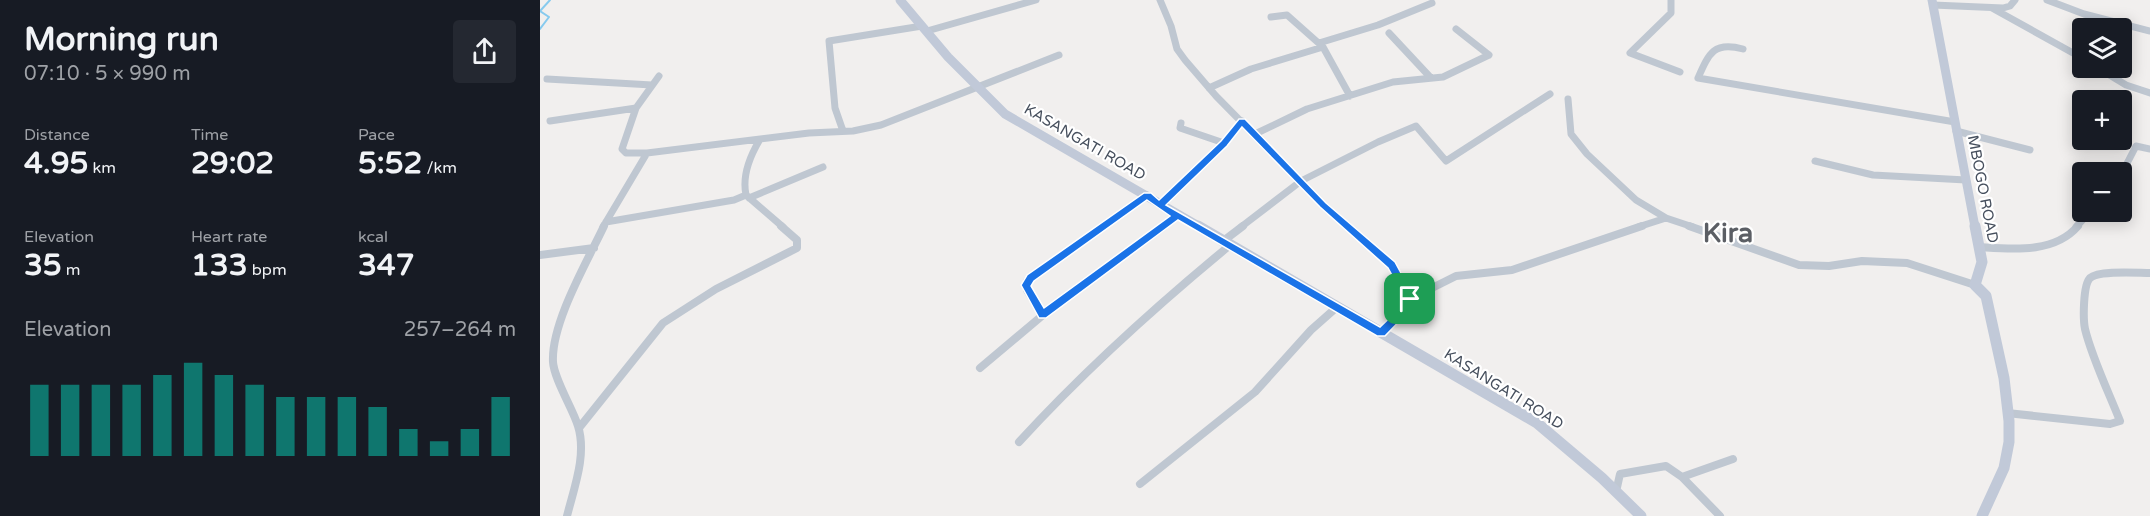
<!DOCTYPE html>
<meta charset="utf-8">
<style>
:root{--surface:#171b24;--page:#242831;--text:#f1f3f6;--muted:#9ea1a6;--accent:#0f766e}
body{margin:0;font-family:"Varela Round",sans-serif;background:var(--page);color:var(--text);height:100vh;display:flex;flex-direction:column;font-size:22px;white-space:nowrap}
*{box-sizing:border-box;margin:0}
p{font-size:20px;color:var(--muted)}
.icon{flex:none;width:33px;height:33px;fill:none;stroke:currentColor;stroke-width:2;stroke-linecap:round;stroke-linejoin:round}
.map{position:relative;flex:1;overflow:hidden}
.sheet{display:flex;flex-direction:column;background:var(--surface);width:540px}
.sheet>*{flex:none}
.tools{position:absolute;left:1532px;top:18px;display:grid;gap:12px}
.tools a{display:grid;place-items:center;width:60px;height:60px;border-radius:6px;background:var(--surface);box-shadow:0 3px 15px #0003;font-size:30px}
.pin{position:absolute;display:grid;place-items:center;width:51px;height:51px;color:#fff;margin:-26px;border-radius:12px;box-shadow:0 3px 9px #0006}
.round{display:grid;place-items:center;flex:none;width:63px;height:63px;border-radius:6px;background:var(--page)}
.overview{display:flex;align-items:center;justify-content:space-between;height:102px;padding:0 24px}
h1{font-size:33px;font-weight:700;line-height:45px}
.metrics{display:grid;grid-template-columns:repeat(3,1fr);gap:9px;height:102px;padding:6px 24px}
.metrics div{display:grid;align-content:center}
.metrics b{font-size:30px;font-weight:700}
.metrics small{font-size:16px;font-weight:400}
.metrics p{font-size:16px}
.chart{height:168px;padding:12px 24px}
.chart p{display:flex;justify-content:space-between}
.chart svg{width:100%;height:108px;margin-top:6px;stroke:var(--accent);stroke-width:6}
main{display:flex;flex:1;min-height:0}
.map>svg:first-child{display:block}
</style>
<main>
<section class="sheet">
<div class="overview"><div><h1>Morning run</h1><p>07:10 · 5 × 990 m</p></div><a class="round"><svg class="icon" aria-label="share" viewBox="0 0 24 24"><path d="M12 15V3M7 8l5-5 5 5M5 13v7h14v-7"/></svg></a></div>
<div class="metrics">
<div><p>Distance</p><b>4.95<small> km</small></b></div>
<div><p>Time</p><b>29:02</b></div>
<div><p>Pace</p><b>5:52<small> /km</small></b></div>
</div>
<div class="metrics">
<div><p>Elevation</p><b>35<small> m</small></b></div>
<div><p>Heart rate</p><b>133<small> bpm</small></b></div>
<div><p>kcal</p><b>347</b></div>
</div>
<div class="chart"><p><span>Elevation</span>257–264 m</p>
<svg viewBox="0 0 160 44" preserveAspectRatio="none"><path d="M5 44V15M15 44V15M25 44V15M35 44V15M45 44V11M55 44V6M65 44V11M75 44V15M85 44V20M95 44V20M105 44V20M115 44V24M125 44V33M135 44V38M145 44V33M155 44V20"/></svg>
</div>
</section>
<div class="map">
<svg width="1610" height="516" viewBox="0 0 1610 516">
<rect width="100%" height="100%" fill="#f1efee"/>
<g fill="none" stroke-linecap="round" stroke-linejoin="round">
<!-- stream -->
<path stroke="#87caee" stroke-width="2" d="M0,29L9,17L0,11L10,0"/>
<!-- street-far1 -->
<path stroke="#bfc7d1" stroke-width="7" d="M620,0L631,26L637,49L645,60L676,96L783,205L808,227
M1131,0V13L1090,53L1140,72
M1507,0L1544,14L1610,31
M1393,5L1463,8L1470,6L1475,0
M1452,8L1542,58
M731,17L747,15L783,47L810,96
M916,29L949,55
M387,31L496,0
M849,33L891,78
M779,43L838,25L892,3
M1203,49C1174,41 1169,53 1158,78L1415,122
M1558,68L1586,85L1610,93
M7,79L112,85
M669,88L711,69L783,47
M1028,99L1031,134L1047,154L1096,200L1126,218L1153,227
M10,121L96,108
M641,123L640,128L684,143
M303,131L295,108L289,41L382,26
M1416,131L1490,150
M715,134L767,109L853,82L903,77L949,55
M219,141C209,158 202,176 206,195L243,227
M107,153H86L82,149L96,108L119,76
M1275,161L1333,175L1426,180
M1581,175L1596,146L1610,149
M209,198L283,167
M620,205L684,143L702,121
M66,222L194,200L206,195
M63,227L107,153L269,133L313,131L341,125L519,55
M562,227L607,195
M621,227L637,216
M701,227L761,181L838,142L876,126L906,161L1010,94
M1098,227L1126,218
M1536,227L1550,212"/>
<!-- street -->
<path stroke="#bfc7d1" stroke-width="8" d="M807,226C831,247 864,269 870,303L841,333
M1149,226L1259,265L1289,266L1322,261L1367,263L1435,285
M682,242L703,226
M1439,247C1472,249 1514,254 1538,226
M0,255L54,248
M870,299L916,276L972,270L1102,226
M503,315L487,290V281L564,226
M440,368L503,315L624,226
M1467,413L1570,424L1580,421C1569,393 1552,358 1545,329C1543,319 1543,285 1550,278C1559,270 1597,273 1610,273
M39,428L123,323L176,289L257,248V240L241,226
M479,442C544,371 615,307 689,246
M1142,477L1180,516
M600,484L715,392L771,330L797,307
M1076,492L1080,474L1126,466L1142,477L1193,459
M27,516C34,488 47,455 38,426C33,409 14,379 13,362C11,323 47,262 64,226"/>
<!-- secondary-far1 -->
<path stroke="#c1c9d8" stroke-width="9" d="M360,0L408,57L465,114L660,227
M1392,0L1435,227"/>
<!-- secondary -->
<path stroke="#c1c9d8" stroke-width="11" d="M658,226L997,423L1062,478L1101,516
M1435,226L1442,262L1435,285L1446,296L1464,378L1469,421V442L1464,468L1442,516"/>
</g>
<!-- route -->
<path fill="#1a73e8" stroke="#fff" stroke-width="1.5" fill-rule="evenodd" d="M699,119H705L786,203L855,262L875,299L873,307L845,336H837L638,220L506,318H499L481,285L487,275L604,193H611L619,200L681,141ZM702,127L780,207L848,268L865,299V303L840,327L626,205L687,146ZM607,200L630,216L504,308L491,286L494,281Z"/>
<g text-anchor="middle" dominant-baseline="central" stroke-width="4.5" stroke-linejoin="round" paint-order="stroke">
<!-- street labels -->
<g font-size="15" fill="#464f5d" stroke="#fff">
<text transform="translate(545 142) rotate(30)">KASANGATI ROAD</text>
<text transform="translate(1443 189) rotate(79)">MBOGO ROAD</text>
<text transform="translate(964 389) rotate(32)">KASANGATI ROAD</text>
</g>
<!-- town labels -->
<g font-size="27" font-weight="bold" fill="#5b5e64" stroke="#fff">
<text x="1188" y="233">Kira</text>
</g>
</g>
</svg>
<div class="tools">
<a><svg class="icon" aria-label="layers" viewBox="0 0 24 24"><path d="M12 4l9 5-9 5-9-5zM3 14l9 5 9-5"/></svg></a>
<a>+</a>
<a>−</a>
</div>
<div class="pin" style="left:870px;top:299px;background:#1e9e55"><svg class="icon" aria-label="arrive" viewBox="0 0 24 24"><path d="M6 21V4h12l-3 4 3 4H6"/></svg></div>
</div>
</main>
